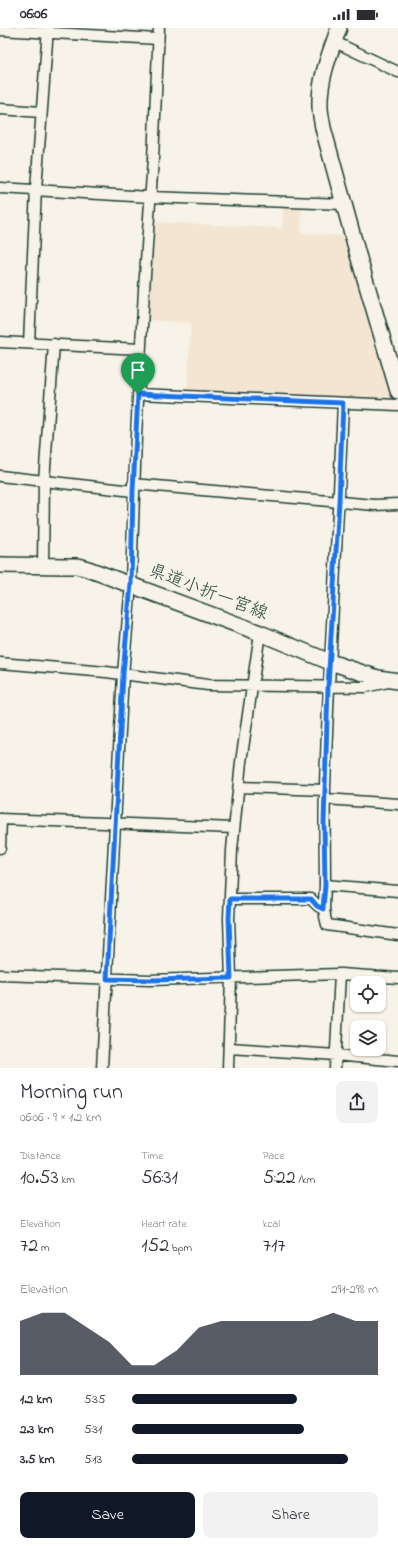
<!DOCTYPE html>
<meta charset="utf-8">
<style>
:root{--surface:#fff;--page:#f2f2f3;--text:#2b2b33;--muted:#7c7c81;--accent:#111827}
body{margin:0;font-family:"Indie Flower","Klee One",sans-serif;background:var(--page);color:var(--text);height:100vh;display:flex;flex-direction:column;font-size:15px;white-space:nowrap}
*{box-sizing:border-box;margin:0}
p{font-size:13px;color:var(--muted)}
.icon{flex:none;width:22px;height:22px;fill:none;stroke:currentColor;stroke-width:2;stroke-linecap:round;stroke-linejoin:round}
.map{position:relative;height:1040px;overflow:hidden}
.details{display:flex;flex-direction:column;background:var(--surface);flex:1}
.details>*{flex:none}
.controls{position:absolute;left:350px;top:948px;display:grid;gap:8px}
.controls a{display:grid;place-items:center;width:36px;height:36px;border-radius:8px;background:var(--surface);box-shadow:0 1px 3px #0004;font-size:20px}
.pin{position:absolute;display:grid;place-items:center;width:34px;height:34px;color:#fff;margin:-41px -17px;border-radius:50% 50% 50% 0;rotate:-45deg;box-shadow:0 0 4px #0007}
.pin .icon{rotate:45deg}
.round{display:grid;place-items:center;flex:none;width:42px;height:42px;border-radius:8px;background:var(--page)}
.overview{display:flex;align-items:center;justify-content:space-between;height:68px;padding:0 20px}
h1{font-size:22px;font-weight:600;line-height:30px}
.figures{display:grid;grid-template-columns:repeat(3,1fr);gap:6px;height:68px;padding:4px 20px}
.figures div{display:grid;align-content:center}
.figures b{font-size:20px;font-weight:600}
.figures small{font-size:11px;font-weight:400}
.figures p{font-size:11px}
.chart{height:112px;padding:8px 20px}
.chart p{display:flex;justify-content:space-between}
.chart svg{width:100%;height:72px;margin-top:4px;fill:var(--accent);opacity:.7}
.primary-button{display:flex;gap:8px;margin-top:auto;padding:8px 20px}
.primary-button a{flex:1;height:46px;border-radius:8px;background:var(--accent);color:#fff;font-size:16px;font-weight:600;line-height:46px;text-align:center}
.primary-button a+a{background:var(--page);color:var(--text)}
ul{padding:0 20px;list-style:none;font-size:13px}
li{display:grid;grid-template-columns:64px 48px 1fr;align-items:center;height:30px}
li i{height:10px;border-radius:5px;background:var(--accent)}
.status{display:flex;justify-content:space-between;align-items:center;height:28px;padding:0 20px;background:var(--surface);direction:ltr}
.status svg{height:11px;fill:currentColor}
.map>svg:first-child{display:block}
</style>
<div class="status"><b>06:06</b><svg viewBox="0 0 49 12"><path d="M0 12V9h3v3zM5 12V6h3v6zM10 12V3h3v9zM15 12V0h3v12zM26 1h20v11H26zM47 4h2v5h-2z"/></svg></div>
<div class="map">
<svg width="398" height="1040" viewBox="0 0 398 1040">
<rect width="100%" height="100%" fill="#f7f3e8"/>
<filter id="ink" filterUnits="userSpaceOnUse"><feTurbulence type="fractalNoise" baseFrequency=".025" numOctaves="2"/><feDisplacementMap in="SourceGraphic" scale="8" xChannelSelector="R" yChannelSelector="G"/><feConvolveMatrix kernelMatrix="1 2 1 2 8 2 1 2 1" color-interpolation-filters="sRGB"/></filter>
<g filter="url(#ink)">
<!-- built -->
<path fill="#f4e5d2" d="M284,176L302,177L301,205L348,208L396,372L187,364L191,295L148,292L153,194L282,200Z"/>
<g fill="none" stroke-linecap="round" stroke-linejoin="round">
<defs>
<path id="street" d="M0,2L158,11
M335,14L398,44
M0,81L41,84
M0,160L150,169L344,176
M0,314L140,321
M29,315L36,161L48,0
M138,366L398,377
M343,375C338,503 329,630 325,758C324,790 325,823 325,855C325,871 322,880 327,897L398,907
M0,448L133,463
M133,456L375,477L398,476
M43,537L44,453L54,316
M0,635L106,644L208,657L365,659L388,654
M239,759L325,762
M325,771L398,776
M0,791L234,800
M0,820L1,791
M325,857L398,863
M230,871H311L317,877L323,881
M0,947L150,952L340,946L398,950
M229,1020L336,1027L398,1033
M102,1040L123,646L131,556L136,408L144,262L153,131L159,0
M228,1040L231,950L229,890L232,822L241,734L260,605
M335,1040L340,946"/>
<path id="secondary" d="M339,0C330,25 319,51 320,78C320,86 322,93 323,100L358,227L398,363
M0,537L66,538H77L88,541L260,605L330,634L378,650L398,653"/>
</defs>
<!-- street casing -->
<use href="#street" stroke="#1f3d34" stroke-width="13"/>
<!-- secondary casing -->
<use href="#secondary" stroke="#1f3d34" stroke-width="18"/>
<!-- street -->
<use href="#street" stroke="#f7f3e8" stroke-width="10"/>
<!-- secondary -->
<use href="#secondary" stroke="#f7f3e8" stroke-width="15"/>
</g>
</g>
<g fill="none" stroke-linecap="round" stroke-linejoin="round" filter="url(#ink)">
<defs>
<path id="route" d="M138,366L343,375L339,473L328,659L324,796L325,857L323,881L317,878L311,871H230L229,890L231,950L150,952L107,951L123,646L131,556L133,463Z"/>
</defs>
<!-- route casing -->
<use href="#route" stroke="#fff" stroke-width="8"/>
<!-- route -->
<use href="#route" stroke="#1a73e8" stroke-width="5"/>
</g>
<g text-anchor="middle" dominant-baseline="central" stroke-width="4" stroke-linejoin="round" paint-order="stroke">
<!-- street labels -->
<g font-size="18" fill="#1f3d34" stroke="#f7f3e8">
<text transform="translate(208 565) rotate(21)">県道小折一宮線</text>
</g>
</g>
</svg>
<div class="controls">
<a><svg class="icon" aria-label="locate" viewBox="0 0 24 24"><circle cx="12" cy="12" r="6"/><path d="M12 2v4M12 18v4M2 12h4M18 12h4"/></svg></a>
<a><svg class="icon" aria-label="layers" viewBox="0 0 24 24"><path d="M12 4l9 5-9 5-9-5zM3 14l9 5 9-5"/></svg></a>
</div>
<div class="pin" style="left:138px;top:366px;background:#1e9e55"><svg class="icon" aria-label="arrive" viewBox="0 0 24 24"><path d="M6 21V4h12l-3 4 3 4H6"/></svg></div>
</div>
<section class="details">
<div class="overview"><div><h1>Morning run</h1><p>06:06 · 9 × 1.2 km</p></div><a class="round"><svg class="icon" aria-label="share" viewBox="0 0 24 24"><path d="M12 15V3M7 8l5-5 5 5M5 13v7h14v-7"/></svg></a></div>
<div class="figures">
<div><p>Distance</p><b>10.53<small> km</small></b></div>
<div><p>Time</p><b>56:31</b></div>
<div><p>Pace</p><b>5:22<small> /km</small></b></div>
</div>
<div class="figures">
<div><p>Elevation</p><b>72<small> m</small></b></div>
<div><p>Heart rate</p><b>152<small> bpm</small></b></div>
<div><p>kcal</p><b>717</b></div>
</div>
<div class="chart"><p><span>Elevation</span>291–298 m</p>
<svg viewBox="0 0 160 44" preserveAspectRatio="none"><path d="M0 44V11L10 6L20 6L30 15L40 24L50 38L60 38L70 29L80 15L90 11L100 11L110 11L120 11L130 11L140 6L150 11L160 11V44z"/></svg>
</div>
<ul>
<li><b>1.2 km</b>5:35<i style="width:67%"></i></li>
<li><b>2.3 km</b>5:31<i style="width:70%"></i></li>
<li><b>3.5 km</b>5:13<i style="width:88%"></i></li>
</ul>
<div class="primary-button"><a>Save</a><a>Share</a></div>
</section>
